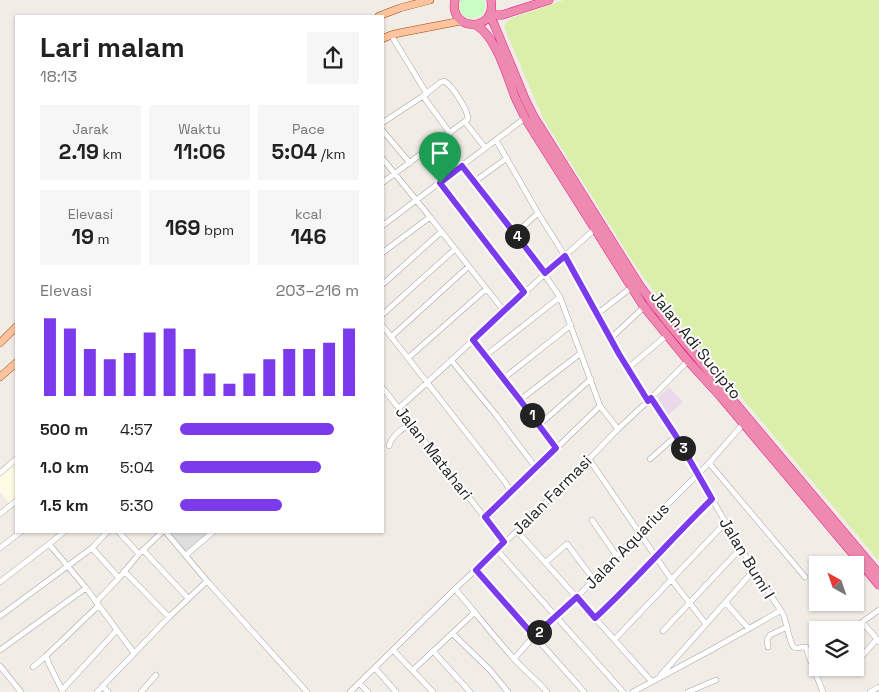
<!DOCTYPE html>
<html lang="id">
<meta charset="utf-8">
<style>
:root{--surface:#fff;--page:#f6f6f6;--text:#222;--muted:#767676;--accent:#7c3aed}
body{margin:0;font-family:"Space Grotesk",sans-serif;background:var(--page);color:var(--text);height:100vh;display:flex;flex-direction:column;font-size:19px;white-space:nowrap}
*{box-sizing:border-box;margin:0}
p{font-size:16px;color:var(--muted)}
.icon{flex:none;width:28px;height:28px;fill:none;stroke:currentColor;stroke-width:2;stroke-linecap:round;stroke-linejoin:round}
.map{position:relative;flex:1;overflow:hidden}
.sheet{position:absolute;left:15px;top:15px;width:369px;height:518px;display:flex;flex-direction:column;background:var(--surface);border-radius:0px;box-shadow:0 1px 4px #0004}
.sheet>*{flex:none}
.needle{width:32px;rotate:320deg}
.tools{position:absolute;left:809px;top:556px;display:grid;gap:10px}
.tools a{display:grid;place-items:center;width:55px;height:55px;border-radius:0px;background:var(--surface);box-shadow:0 1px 4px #0004;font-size:25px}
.pin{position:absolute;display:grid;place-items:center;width:42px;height:42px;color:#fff;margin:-51px -21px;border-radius:50% 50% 50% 0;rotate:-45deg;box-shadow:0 0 5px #0007}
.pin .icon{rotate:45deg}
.km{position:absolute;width:25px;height:25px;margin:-12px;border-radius:50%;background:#222;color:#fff;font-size:14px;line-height:25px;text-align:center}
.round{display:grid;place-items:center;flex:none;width:52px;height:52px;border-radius:0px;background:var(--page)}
.summary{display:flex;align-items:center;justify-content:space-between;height:85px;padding:0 25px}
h1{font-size:28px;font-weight:600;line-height:38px}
.metrics{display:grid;grid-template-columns:repeat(3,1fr);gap:8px;height:85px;padding:5px 25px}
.metrics div{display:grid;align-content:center;border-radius:0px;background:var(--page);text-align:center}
.metrics b{font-size:21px;font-weight:600}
.metrics small{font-size:14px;font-weight:400}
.metrics p{font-size:14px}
.chart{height:140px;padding:10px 25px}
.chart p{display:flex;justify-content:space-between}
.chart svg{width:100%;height:90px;margin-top:5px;stroke:var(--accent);stroke-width:6}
ul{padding:0 25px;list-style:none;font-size:16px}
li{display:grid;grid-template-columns:80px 60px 1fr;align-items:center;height:38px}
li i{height:12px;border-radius:6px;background:var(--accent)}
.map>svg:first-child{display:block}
</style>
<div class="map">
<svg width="879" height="692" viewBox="0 0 879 692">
<rect width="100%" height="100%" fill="#f2ece7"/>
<!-- residential -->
<path fill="#dfdede" d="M168,531H213L187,554Z"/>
<!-- industrial -->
<path fill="#ebd9eb" d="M669,387L683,402L668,415L658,398Z"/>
<!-- education -->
<path fill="#fffae3" d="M16,461V500L11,505L0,492V475Z"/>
<!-- grass -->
<path fill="#d9efaa" d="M564,0H879V561L663,304L633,262L544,120L504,27L506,23L509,19Z"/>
<!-- park -->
<path fill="#cafdc3" d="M461,0H484C493,24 451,25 461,0Z"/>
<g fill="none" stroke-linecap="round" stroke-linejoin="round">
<defs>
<path id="minor" d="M391,35L427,94
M465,122L483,145
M382,123L423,96
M382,130L410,163
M496,140L538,213L565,256L619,353L648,401
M382,158L430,217L382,253
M461,167L526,248L560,297L600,406L511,492
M474,182L507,158
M382,183L468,119C468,110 452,85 444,81L441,82L423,96L450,133
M440,183L524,292
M430,217L504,311
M382,226L525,118
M515,234L538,213
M382,285L441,232
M597,314L632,287
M382,315L455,249
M382,325L505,482L511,492L485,517
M391,337L468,267
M611,338L644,307
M473,340L520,400L556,448
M485,356L560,297
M408,358L486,289
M451,360L496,415L536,468
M628,368L667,335
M504,378L571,325
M382,387L504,542
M651,398L676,436L697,474L754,570L783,614C786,620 790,645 794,647C796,649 803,647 806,647L809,657L823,692
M520,400L581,353
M600,406L618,429
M399,408C465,349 528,288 595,229
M539,425L591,379
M389,446C392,435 402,429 411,423
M589,459L671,579L706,624
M650,459L676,436
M709,463L805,577
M0,473L16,459
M0,514L16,501
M592,520L616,555
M65,531L49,544L86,588L134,653
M118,531L139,554
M165,531L207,581L307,692
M517,531L595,618
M0,548L22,531
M92,548L119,578
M143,550L188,598
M497,550L623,692
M186,555L214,531
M546,562L567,544L594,580
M476,570L584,692
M124,571L169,617
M0,582L49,544
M455,589C476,613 495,638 516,661C526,672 538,681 547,692
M96,602L119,578L139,554L163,531
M726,603L749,629
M0,616L92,548L108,531
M863,623L877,639
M851,630L879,610
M663,631L741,548
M453,634L490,670L508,692
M615,639L726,522
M768,647L767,640L770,635L787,627
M0,650L86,588
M393,650L433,692
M433,651L470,692
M809,657L818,652
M514,659L534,636L577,597L640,532L709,463L743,424
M855,660L862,656L877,639L879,642
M0,666L21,692
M33,667L46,656
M375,668L396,692
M413,670L475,612
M660,676L754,570
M652,682L595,618C636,580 672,538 712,499
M359,683L368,692
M102,686L108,692
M62,690L117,630
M63,692L49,664L46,656L98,606
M97,692L169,617L207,581
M141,692L156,675
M350,692L455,589L517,531L589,459L618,429L648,401L688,361
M633,692L711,650L780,611
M688,692L716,680
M870,692L879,687"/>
<path id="major" d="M379,16L400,8L430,0
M382,39L391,35L399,33L461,21
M0,343L16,327
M0,377L16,363"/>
<path id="highway" d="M455,0C448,32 497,33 491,0
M490,15H502L549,0
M489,16L494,24L525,99L534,117L640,286L668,323L879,574
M476,25C497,38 506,74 515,97C518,104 522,111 525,118L644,307L688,361L721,397L879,585"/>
</defs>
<!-- minor casing -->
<use href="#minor" stroke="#a5a5a5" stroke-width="6"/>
<!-- major casing -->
<use href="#major" stroke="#9e4b00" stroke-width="8"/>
<!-- highway casing -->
<use href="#highway" stroke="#e81c8a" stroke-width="9"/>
<!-- minor -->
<use href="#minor" stroke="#fff" stroke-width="5"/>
<!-- major -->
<use href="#major" stroke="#ffc39f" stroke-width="7"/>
<!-- highway -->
<use href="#highway" stroke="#ee8ab0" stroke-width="8"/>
</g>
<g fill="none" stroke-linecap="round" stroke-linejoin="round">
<defs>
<path id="route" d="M462,166L526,248L545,273L565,256L619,354L648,401L651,398L676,436L712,499C672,538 636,580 595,618L577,597L534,636L476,570L504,542L485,517L556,448L520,400L473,340L524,292L440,183Z"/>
</defs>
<!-- route casing -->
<use href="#route" stroke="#fff" stroke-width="10"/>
<!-- route -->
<use href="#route" stroke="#7c3aed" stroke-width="6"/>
</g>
<g text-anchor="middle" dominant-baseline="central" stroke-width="4" stroke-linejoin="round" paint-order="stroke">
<!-- street labels -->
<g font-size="16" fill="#212121" stroke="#fff">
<text transform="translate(696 345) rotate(51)">Jalan Adi Sucipto</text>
<text transform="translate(434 453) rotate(52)">Jalan Matahari</text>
<text transform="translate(552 495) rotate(-45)">Jalan Farmasi</text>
<text transform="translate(627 546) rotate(-46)">Jalan Aquarius</text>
<text transform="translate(747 558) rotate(59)">Jalan Bumi I</text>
</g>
</g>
</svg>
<div class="tools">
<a><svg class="needle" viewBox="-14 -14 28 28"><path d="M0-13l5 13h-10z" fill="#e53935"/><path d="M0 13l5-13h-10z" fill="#767676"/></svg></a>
<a><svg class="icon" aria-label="layers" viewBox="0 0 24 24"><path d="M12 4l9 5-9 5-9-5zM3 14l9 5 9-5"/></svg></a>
</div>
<div class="pin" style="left:440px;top:183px;background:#1e9e55"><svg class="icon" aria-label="arrive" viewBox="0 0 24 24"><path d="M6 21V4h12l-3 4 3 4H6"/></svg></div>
<b class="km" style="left:532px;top:415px">1</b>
<b class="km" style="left:539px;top:632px">2</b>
<b class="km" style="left:683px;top:448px">3</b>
<b class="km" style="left:517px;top:236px">4</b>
<section class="sheet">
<div class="summary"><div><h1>Lari malam</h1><p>18:13</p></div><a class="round"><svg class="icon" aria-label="share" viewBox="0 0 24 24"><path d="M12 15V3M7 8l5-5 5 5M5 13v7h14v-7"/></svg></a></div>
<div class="metrics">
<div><p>Jarak</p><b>2.19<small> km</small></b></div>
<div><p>Waktu</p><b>11:06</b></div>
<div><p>Pace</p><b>5:04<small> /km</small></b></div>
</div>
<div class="metrics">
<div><p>Elevasi</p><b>19<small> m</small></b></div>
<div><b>169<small> bpm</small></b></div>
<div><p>kcal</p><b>146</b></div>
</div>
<div class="chart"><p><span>Elevasi</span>203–216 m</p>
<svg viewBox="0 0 160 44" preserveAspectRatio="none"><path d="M5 44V6M15 44V11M25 44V21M35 44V26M45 44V23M55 44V13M65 44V11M75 44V21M85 44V33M95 44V38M105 44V33M115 44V26M125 44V21M135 44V21M145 44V18M155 44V11"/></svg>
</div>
<ul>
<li><b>500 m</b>4:57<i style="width:86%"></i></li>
<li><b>1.0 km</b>5:04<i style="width:79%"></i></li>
<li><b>1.5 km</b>5:30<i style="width:57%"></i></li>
</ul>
</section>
</div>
